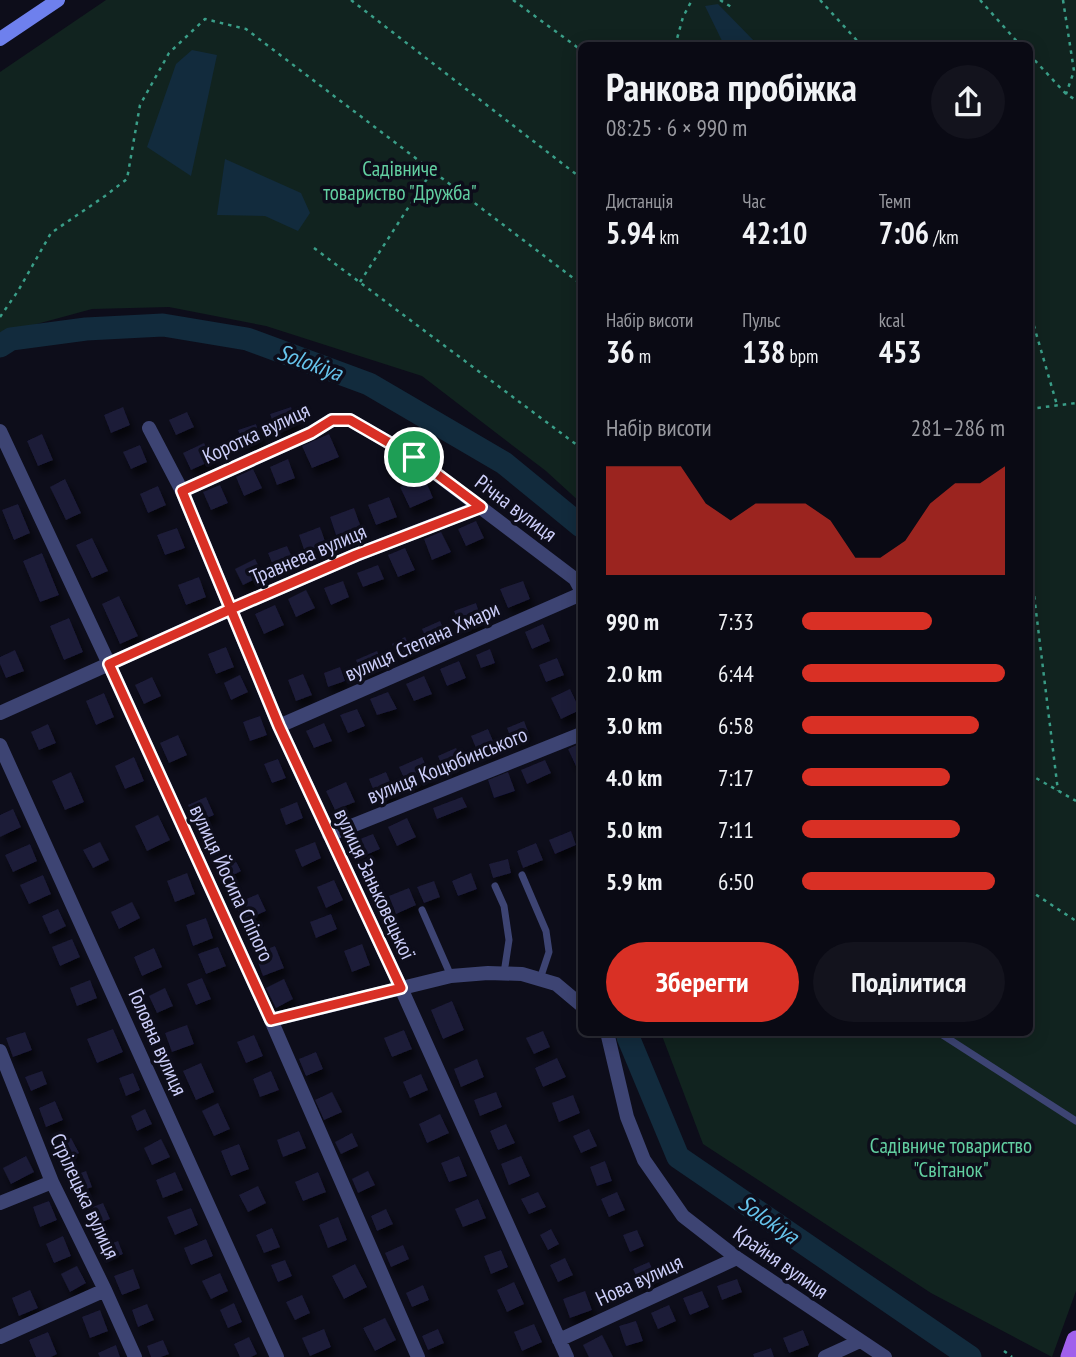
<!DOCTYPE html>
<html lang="uk">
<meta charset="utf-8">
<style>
:root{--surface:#0a0a14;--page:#13131d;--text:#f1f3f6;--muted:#999aa0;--line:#2a2b34;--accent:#d93025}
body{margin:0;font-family:"PT Sans Narrow",sans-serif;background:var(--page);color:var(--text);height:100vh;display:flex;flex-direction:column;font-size:26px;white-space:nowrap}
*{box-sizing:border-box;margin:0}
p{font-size:23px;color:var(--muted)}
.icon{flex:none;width:38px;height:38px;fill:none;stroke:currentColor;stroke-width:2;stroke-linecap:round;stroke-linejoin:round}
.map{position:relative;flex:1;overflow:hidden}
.panel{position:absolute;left:578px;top:42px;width:455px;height:994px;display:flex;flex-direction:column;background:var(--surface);border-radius:10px;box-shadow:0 4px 18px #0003,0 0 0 2px var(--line)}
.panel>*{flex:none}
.pin{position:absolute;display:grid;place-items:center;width:60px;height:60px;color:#fff;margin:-30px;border:4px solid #fff;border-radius:50%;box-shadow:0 2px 7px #0007}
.round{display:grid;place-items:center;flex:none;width:74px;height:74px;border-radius:37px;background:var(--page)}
.headline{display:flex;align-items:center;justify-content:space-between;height:119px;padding:0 28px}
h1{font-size:38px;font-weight:700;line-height:52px}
.figures{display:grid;grid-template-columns:repeat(3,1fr);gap:10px;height:119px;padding:7px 28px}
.figures div{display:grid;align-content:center}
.figures b{font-size:30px;font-weight:700}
.figures small{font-size:19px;font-weight:400}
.figures p{font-size:19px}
.chart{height:196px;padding:14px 28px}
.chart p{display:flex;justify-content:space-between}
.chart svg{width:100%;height:126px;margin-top:7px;fill:var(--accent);opacity:.7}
.primary-button{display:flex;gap:14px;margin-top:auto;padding:14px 28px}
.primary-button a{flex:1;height:80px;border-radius:42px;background:var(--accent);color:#fff;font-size:28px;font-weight:700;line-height:80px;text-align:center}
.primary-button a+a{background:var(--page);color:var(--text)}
ul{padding:0 28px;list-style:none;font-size:23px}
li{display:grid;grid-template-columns:112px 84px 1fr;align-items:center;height:52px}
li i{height:18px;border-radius:9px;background:var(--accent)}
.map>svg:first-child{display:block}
</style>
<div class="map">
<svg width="1076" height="1357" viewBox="0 0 1076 1357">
<defs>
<filter id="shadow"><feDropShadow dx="4" dy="7" stdDeviation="3.5" flood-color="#0009"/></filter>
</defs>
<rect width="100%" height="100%" fill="#0d0d1a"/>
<!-- green -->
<path fill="#11231f" d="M106,0H1076V1291L1052,1357L931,1293L703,1144L661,1033L1029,1032V46H581V503L546,471L422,376L266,326L169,307L92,309L0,334V72Z"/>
<!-- water -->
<path fill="#122b3d" d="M718,4L758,45H724L705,6Z
M192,50L217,55L191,176L147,147L176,64Z
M225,159L301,193L310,213L298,231L265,216L217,215Z"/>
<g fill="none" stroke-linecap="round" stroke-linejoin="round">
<!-- river -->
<path stroke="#122b3d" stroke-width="23" d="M0,346L11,339L86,329L163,325L247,339L369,384L504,463L581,526
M629,1032L628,1037L678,1157L970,1357"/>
</g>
<!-- building -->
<path fill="#1c1b38" filter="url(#shadow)" d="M123,407L130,425L111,433L104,415Z
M291,407L297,424L276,431L270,414Z
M187,412L194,427L176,435L169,420Z
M256,424L261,439L243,445L238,430Z
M42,434L53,460L38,466L27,441Z
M329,434L339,457L312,468L302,446Z
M204,443L213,460L191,470L183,453Z
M140,445L147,462L131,469L123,452Z
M288,459L295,478L277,485L270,467Z
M253,469L262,488L244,496L236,477Z
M424,477L433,498L410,508L400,487Z
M65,479L81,513L66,520L50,487Z
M220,485L228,503L211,510L203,492Z
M158,486L166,505L148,513L140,494Z
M389,497L397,517L376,525L368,505Z
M18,504L30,533L14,540L2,510Z
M354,508L363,533L338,541L330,517Z
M476,521L484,538L466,546L458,529Z
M320,527L326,544L305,552L299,535Z
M177,528L185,548L165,555L157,535Z
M441,532L451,552L432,560L424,539Z
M92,538L108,571L92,578L76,545Z
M287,546L293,560L274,568L268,553Z
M405,548L415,570L398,577L388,555Z
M42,553L59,595L40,602L23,561Z
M255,559L263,575L243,585L235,569Z
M378,565L384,579L363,587L357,573Z
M199,577L206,597L186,605L178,585Z
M343,581L349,597L331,605L324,588Z
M523,581L530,599L508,608L500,589Z
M306,590L315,608L296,617L288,599Z
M119,596L138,636L120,644L102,604Z
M476,603L482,621L461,629L454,611Z
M275,605L284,625L264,634L255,614Z
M69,618L83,652L64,660L50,626Z
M440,621L447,636L429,644L422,629Z
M543,624L550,641L532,649L525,632Z
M405,637L412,651L399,658L392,644Z
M226,647L234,667L216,674L208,654Z
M490,649L495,663L481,668L476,655Z
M15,650L24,671L6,678L0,664V657Z
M377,651L382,664L361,672L356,660Z
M557,658L564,675L546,682L539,665Z
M459,661L466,678L447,686L440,669Z
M340,667L345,681L328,687L324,673Z
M303,674L312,695L296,701L288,680Z
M240,675L248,692L231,700L224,683Z
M424,676L432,694L414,701L406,684Z
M152,677L161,696L144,704L135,685Z
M570,689L580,710L561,719L551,698Z
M388,692L397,709L377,715L370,699Z
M104,693L114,717L96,725L86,701Z
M357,709L365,726L348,733L340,715Z
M260,716L267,735L250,741L243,722Z
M524,721L529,734L512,741L507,728Z
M324,723L332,741L314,748L306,731Z
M48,724L56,743L39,750L31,732Z
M488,729L496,748L479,755L471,736Z
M178,735L187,755L169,763L160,743Z
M581,743V764L576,766L568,749Z
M456,748L462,763L444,771L438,756Z
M134,757L144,781L125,789L115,766Z
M422,757L431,777L408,787L399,767Z
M278,759L286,778L272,783L264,764Z
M545,760L551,773L527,784L521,770Z
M71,772L84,802L65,810L52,781Z
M386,772L395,794L378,801L369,779Z
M508,772L515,791L494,798L488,780Z
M346,782L355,802L335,810L326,791Z
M206,797L214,815L195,823L188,805Z
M462,797L467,807L437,819L433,808Z
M297,802L303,818L286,825L280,809Z
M13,809L21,827L0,837V815Z
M158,815L170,840L147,851L135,826Z
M407,818L416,837L397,846L388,827Z
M571,831L576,845L555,854L549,840Z
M373,834L380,849L361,857L355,841Z
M100,842L109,860L93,868L83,850Z
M315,842L321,858L302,867L295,850Z
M536,843L543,860L523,868L517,851Z
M30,844L37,861L13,872L5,855Z
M232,854L241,871L224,880L215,863Z
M508,859L511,873L493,878L489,864Z
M187,873L195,894L175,902L167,881Z
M471,873L477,889L458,896L452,881Z
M43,875L51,894L29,904L20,885Z
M334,880L343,900L326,908L317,887Z
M434,881L440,897L424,903L417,887Z
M409,888L416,905L396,914L389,896Z
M258,894L266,911L243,921L235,904Z
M132,902L140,918L119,929L111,912Z
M58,909L66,926L50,934L42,916Z
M331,914L337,929L316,938L310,922Z
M206,918L213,938L193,946L186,925Z
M72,939L80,957L60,966L52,947Z
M362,944L370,965L352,972L344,951Z
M275,946L284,968L263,976L255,954Z
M218,947L226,966L206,974L198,954Z
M154,948L162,967L142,976L134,957Z
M202,978L211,999L196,1005L187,984Z
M284,979L293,999L276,1008L266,988Z
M90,980L97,998L77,1006L70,988Z
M165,988L173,1006L157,1013L149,996Z
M452,1001L464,1030L443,1039L431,1010Z
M187,1025L194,1044L172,1052L165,1033Z
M113,1029L123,1052L97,1063L87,1039Z
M404,1030L412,1049L392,1057L384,1038Z
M543,1031L550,1047L534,1054L526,1038Z
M25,1032L32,1050L13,1057L6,1038Z
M254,1035L263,1056L246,1063L237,1042Z
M316,1052L323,1069L306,1076L299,1059Z
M557,1058L566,1077L543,1087L535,1068Z
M477,1059L484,1077L461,1087L454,1069Z
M201,1063L214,1092L196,1100L183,1071Z
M42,1071L47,1084L31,1091L25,1077Z
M271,1071L279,1090L260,1097L253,1079Z
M133,1073L140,1090L126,1096L119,1078Z
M421,1074L428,1090L410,1098L403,1082Z
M332,1092L342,1112L324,1120L315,1100Z
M496,1092L502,1107L480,1116L474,1100Z
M573,1095L580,1113L559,1122L552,1103Z
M55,1101L63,1120L46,1127L39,1108Z
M218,1103L230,1129L214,1136L202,1111Z
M145,1109L152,1124L137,1131L131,1116Z
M440,1114L449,1133L427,1143L419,1124Z
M506,1124L515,1143L498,1150L490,1131Z
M589,1129L597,1146L581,1153L573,1136Z
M299,1131L306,1148L283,1157L277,1140Z
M352,1133L358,1146L341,1154L335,1142Z
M71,1138L79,1153L63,1162L54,1147Z
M161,1139L170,1157L152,1165L144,1148Z
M239,1144L249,1169L231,1176L221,1151Z
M26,1156L34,1172L11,1184L3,1168Z
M459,1156L467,1176L449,1182L441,1163Z
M521,1156L530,1176L509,1185L501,1164Z
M605,1161L612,1181L597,1186L590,1167Z
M86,1171L92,1187L76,1193L70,1177Z
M368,1171L375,1185L358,1193L352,1179Z
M175,1172L183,1190L163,1198L156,1180Z
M318,1172L326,1192L303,1201L295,1182Z
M258,1186L266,1203L248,1212L239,1195Z
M538,1192L546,1207L529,1214L521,1199Z
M617,1192L625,1210L609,1217L601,1199Z
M478,1199L486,1218L463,1227L455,1209Z
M49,1201L57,1220L40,1227L33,1207Z
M103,1203L110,1219L91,1226L85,1210Z
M191,1208L198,1225L175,1235L167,1217Z
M386,1209L393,1224L377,1231L371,1216Z
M338,1217L347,1240L328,1248L319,1225Z
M272,1228L280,1247L264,1253L256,1235Z
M551,1229L559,1244L548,1250L540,1235Z
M637,1230L644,1246L630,1252L623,1235Z
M63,1236L71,1256L54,1263L46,1244Z
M206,1239L213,1256L191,1265L184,1248Z
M118,1241L123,1254L106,1261L101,1248Z
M403,1245L409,1259L391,1267L385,1253Z
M501,1250L508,1267L491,1274L484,1256Z
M565,1258L573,1275L558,1282L550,1265Z
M285,1260L292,1276L278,1282L271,1265Z
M649,1262L657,1278L641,1286L633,1269Z
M355,1264L367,1287L344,1299L332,1276Z
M77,1266L86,1283L70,1292L61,1274Z
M133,1269L140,1288L122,1295L114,1276Z
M220,1273L228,1291L211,1299L202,1281Z
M737,1279L742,1292L722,1300L717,1286Z
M514,1282L524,1304L507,1312L497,1290Z
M423,1285L429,1300L412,1307L406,1293Z
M30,1290L38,1308L19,1316L12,1298Z
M585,1291L592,1310L570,1318L563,1299Z
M702,1291L709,1307L690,1315L683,1298Z
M302,1295L310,1313L295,1320L286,1302Z
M234,1303L242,1322L228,1328L220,1310Z
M147,1304L154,1320L138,1327L132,1310Z
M669,1305L676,1321L658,1329L651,1313Z
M100,1310L108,1331L90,1338L82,1317Z
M385,1318L396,1340L375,1351L363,1328Z
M636,1321L643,1341L626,1346L619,1326Z
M534,1324L542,1342L522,1351L514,1332Z
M324,1329L331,1347L310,1356L302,1338Z
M438,1329L444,1343L428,1350L422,1336Z
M803,1330L809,1345L789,1353L783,1338Z
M48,1332L57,1354L51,1357H36L29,1340Z
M602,1335L613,1357H589L583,1345Z
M249,1337L257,1354L251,1357H240L234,1344Z
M163,1340L169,1354L161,1357H151L147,1346Z
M116,1345L120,1357H100L98,1353Z
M771,1348L774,1357H754L753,1354Z"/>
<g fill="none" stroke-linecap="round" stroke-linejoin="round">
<!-- path -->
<path stroke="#3a9e88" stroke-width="2.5" stroke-dasharray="3.5 5" stroke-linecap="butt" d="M351,0L581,178
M513,0L581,50
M720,0L733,8
M820,0L862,46
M980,0L1021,46
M1063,0L1074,71L1066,94
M675,46L683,17L692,0
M1029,54L1066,94L1076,100
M314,248L581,448
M360,282L432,171
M1029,309L1057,405
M0,317L18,291L51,233L105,196L127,179L140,105L169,53L205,19L246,29L581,284
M1029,409L1076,403
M1029,554L1058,791
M1029,774L1076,801
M1029,890L1076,921
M1004,1351L1012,1357"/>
<!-- service -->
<path stroke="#3d4473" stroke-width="7" d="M522,875L546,931L549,952L540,979
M495,886L504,906L509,940L504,973
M422,910L451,976
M938,1032L1076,1121"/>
<!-- minor -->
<path stroke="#3d4473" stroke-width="14" d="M149,428L182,491L279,726L401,988L567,1357
M0,431L109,664L271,1020L418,1357
M182,491L311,433L332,420H350L414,457L575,579L581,590
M0,713L231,609L356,555L480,507
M279,726L581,594
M0,745L277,1357
M329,835L581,734
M271,1020L451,976L488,973L522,974L556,984L581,1005
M607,1032L627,1117L644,1160L683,1216L737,1258L885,1357
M0,1051L52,1182L105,1290L135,1357
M0,1203L52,1182
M0,1337L105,1290
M559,1340L737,1258
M825,1357L860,1341"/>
<!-- secondary -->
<path stroke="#6e80ed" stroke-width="14" d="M0,39L58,0"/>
<!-- primary -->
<path stroke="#a060ec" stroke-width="19" d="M1070,1357L1076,1340"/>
</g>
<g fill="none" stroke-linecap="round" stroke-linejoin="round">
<defs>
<path id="route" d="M414,457L481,507L356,555L231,609L109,664L271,1020L401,988L279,726L182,491L311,433L332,420H350L414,457"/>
</defs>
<!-- route casing -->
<use href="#route" stroke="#fff" stroke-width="14"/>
<!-- route -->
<use href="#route" stroke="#d93025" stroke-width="9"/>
</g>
<g text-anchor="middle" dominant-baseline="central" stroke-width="7" stroke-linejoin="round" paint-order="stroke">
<!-- park labels -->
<g font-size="21" fill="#62cfa1" stroke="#0d0d1a">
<text x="400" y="168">Садівниче<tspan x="400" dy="24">товариство "Дружба"</tspan></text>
<text x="951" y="1145">Садівниче товариство<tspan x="951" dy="24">"Світанок"</tspan></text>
</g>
<!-- street labels -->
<g font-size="21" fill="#cccef9" stroke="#0d0d1a">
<text transform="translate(256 433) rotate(-25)">Коротка вулиця</text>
<text transform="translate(516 508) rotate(37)">Річна вулиця</text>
<text transform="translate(308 554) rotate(-23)">Травнева вулиця</text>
<text transform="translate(422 641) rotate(-24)">вулиця Степана Хмари</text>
<text transform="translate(447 765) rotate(-22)">вулиця Коцюбинського</text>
<text transform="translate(232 883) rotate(65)">вулиця Йосипа Сліпого</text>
<text transform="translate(375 884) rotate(65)">вулиця Заньковецької</text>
<text transform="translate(158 1042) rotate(66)">Головна вулиця</text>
<text transform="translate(85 1196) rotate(65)">Стрілецька вулиця</text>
<text transform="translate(781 1262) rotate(35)">Крайня вулиця</text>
<text transform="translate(639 1280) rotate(-25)">Нова вулиця</text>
</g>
<!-- water labels -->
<g font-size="23" font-style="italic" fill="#66c4ec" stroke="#0d0d1a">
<text transform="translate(310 362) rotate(20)">Solokiya</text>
<text transform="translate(769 1219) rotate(35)">Solokiya</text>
</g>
</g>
</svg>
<div class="pin" style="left:414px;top:457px;background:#1e9e55"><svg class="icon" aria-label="arrive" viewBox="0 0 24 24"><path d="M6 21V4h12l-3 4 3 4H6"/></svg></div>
<section class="panel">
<div class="headline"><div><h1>Ранкова пробіжка</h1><p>08:25 · 6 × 990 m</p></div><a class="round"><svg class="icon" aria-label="share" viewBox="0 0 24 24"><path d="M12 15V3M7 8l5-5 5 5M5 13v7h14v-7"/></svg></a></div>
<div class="figures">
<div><p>Дистанція</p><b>5.94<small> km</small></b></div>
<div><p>Час</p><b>42:10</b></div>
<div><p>Темп</p><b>7:06<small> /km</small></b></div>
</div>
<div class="figures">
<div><p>Набір висоти</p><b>36<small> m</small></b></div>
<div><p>Пульс</p><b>138<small> bpm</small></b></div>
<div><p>kcal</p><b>453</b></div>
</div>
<div class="chart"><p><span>Набір висоти</span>281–286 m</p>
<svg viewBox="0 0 160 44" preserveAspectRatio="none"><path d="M0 44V6L10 6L20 6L30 6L40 19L50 25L60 19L70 19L80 19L90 25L100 38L110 38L120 32L130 19L140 12L150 12L160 6V44z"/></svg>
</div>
<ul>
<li><b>990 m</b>7:33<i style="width:64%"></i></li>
<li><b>2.0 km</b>6:44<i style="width:100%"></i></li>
<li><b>3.0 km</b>6:58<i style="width:87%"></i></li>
<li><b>4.0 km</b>7:17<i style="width:73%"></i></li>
<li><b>5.0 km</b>7:11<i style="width:78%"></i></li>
<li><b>5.9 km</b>6:50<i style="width:95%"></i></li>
</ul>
<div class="primary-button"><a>Зберегти</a><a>Поділитися</a></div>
</section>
</div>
